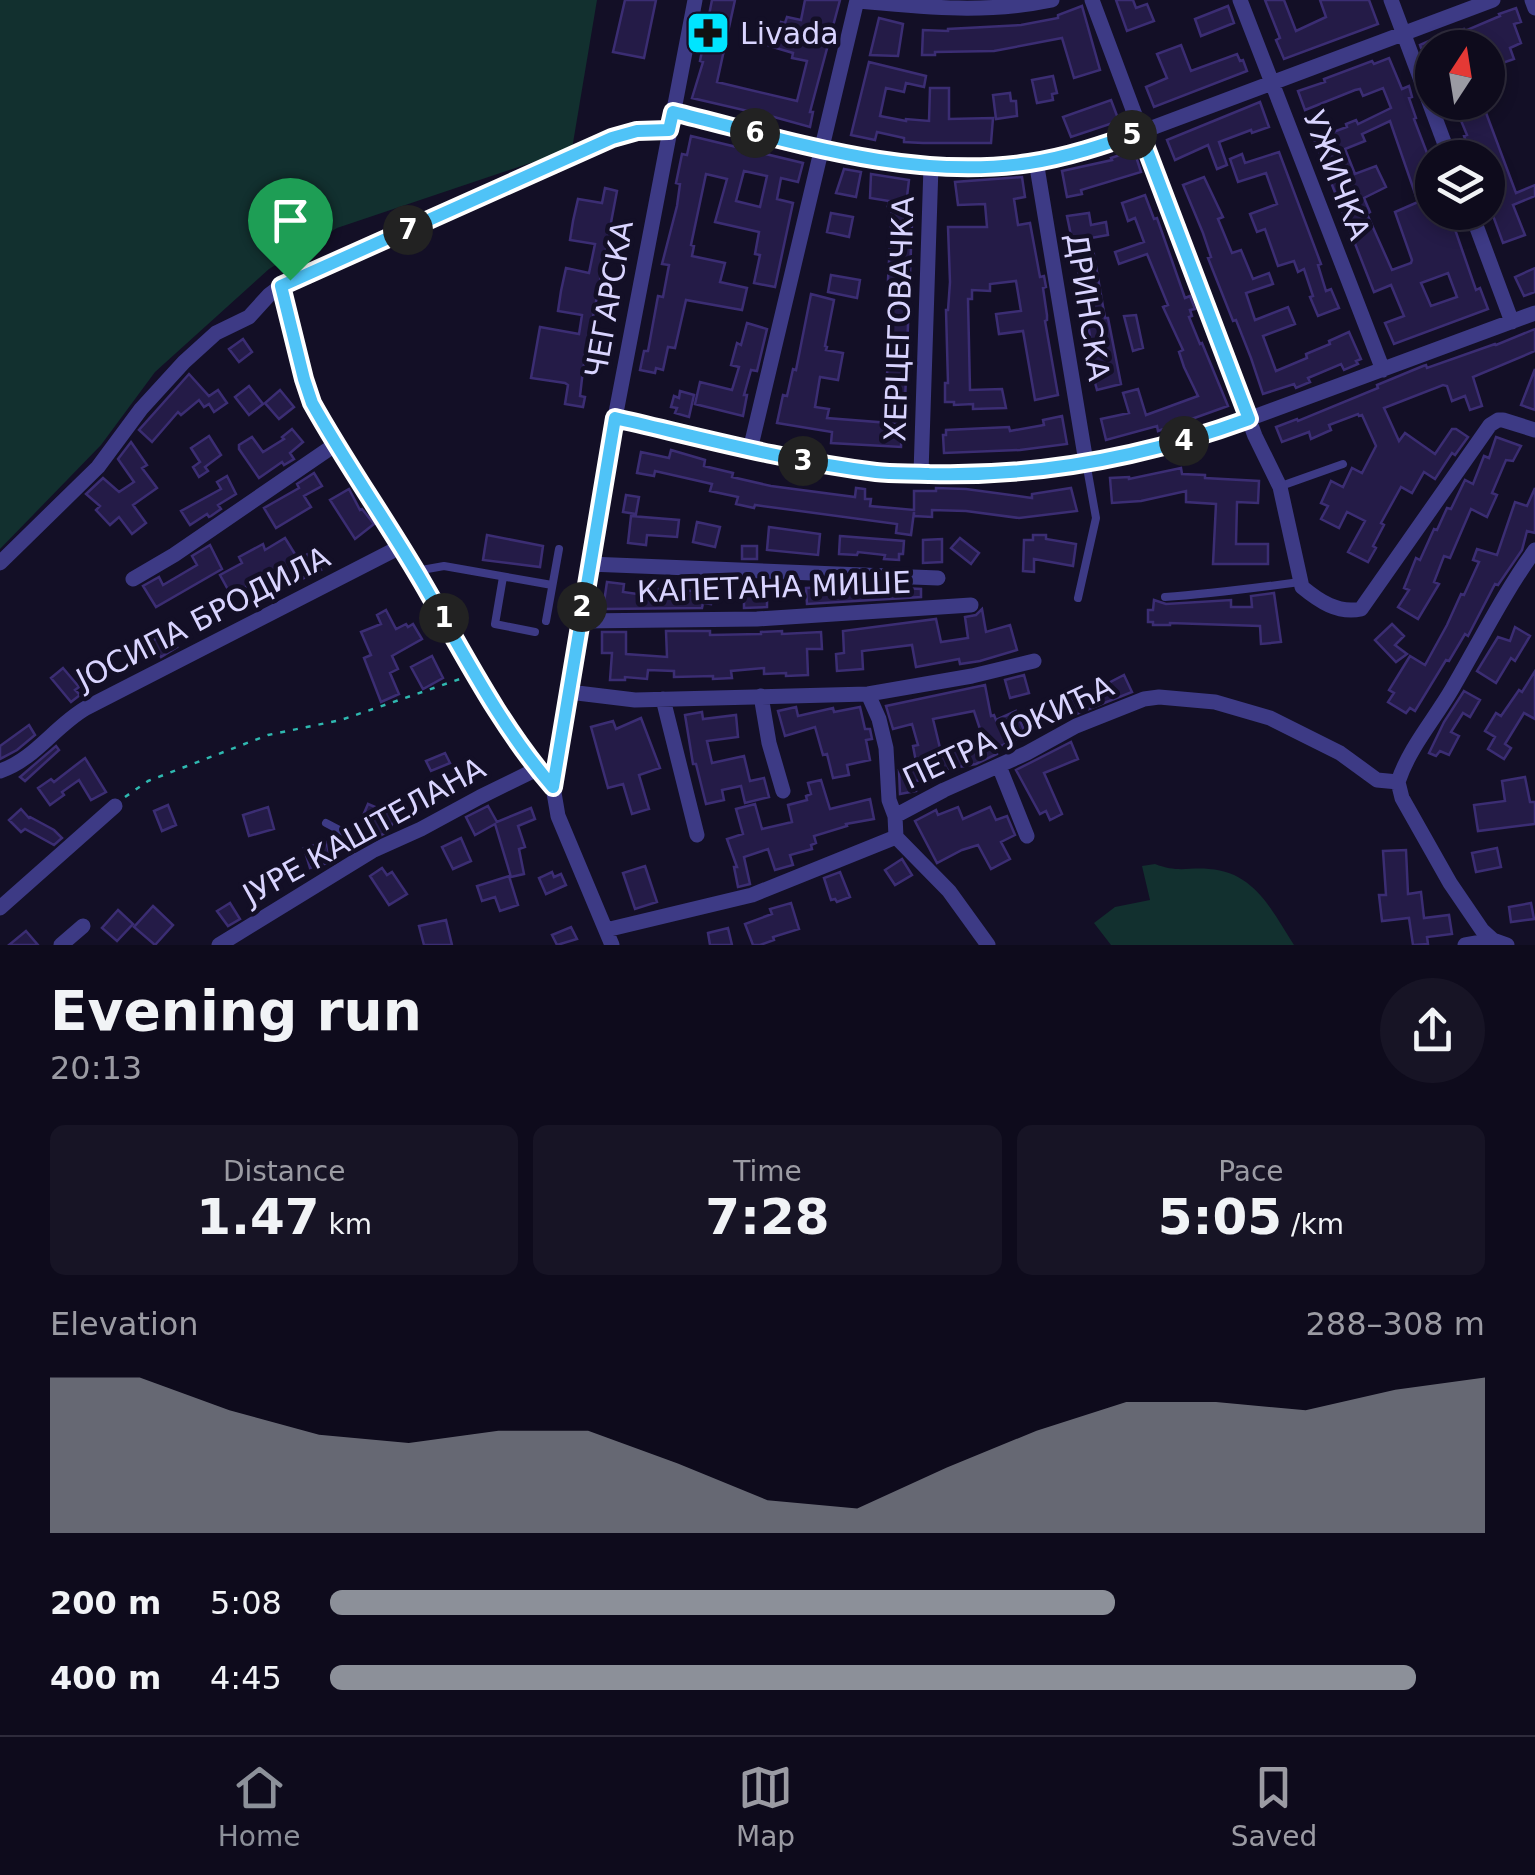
<!DOCTYPE html>
<meta charset="utf-8">
<style>
:root{--surface:#0e0b1c;--page:#171425;--text:#f1f3f6;--muted:#9b9ba3;--line:#2e2b3b;--accent:#8c9099}
body{margin:0;font-family:"DejaVu Sans",sans-serif;background:var(--page);color:var(--text);height:100vh;display:flex;flex-direction:column;font-size:38px;white-space:nowrap}
*{box-sizing:border-box;margin:0}
p{font-size:32px;color:var(--muted)}
.icon{flex:none;width:55px;height:55px;fill:none;stroke:currentColor;stroke-width:2;stroke-linecap:round;stroke-linejoin:round}
.map{position:relative;height:945px;overflow:hidden}
.drawer{display:flex;flex-direction:column;background:var(--surface);flex:1}
.drawer>*{flex:none}
.needle{width:65px;rotate:12deg}
.fabs{position:absolute;left:1415px;top:30px;display:grid;gap:20px}
.fabs a{display:grid;place-items:center;width:90px;height:90px;border-radius:50%;background:var(--surface);box-shadow:0 5px 15px #0003,0 0 0 2px var(--line);font-size:50px}
.pin{position:absolute;display:grid;place-items:center;width:85px;height:85px;color:#fff;margin:-102px -42px;border-radius:50% 50% 50% 0;rotate:-45deg;box-shadow:0 0 10px #0007}
.pin .icon{rotate:45deg}
.km{position:absolute;width:50px;height:50px;margin:-25px;border-radius:50%;background:#222;color:#fff;font-size:28px;line-height:50px;text-align:center}
.round{display:grid;place-items:center;flex:none;width:105px;height:105px;border-radius:52px;background:var(--page)}
.headline{display:flex;align-items:center;justify-content:space-between;height:170px;padding:0 50px}
h1{font-size:55px;font-weight:700;line-height:75px}
.figures{display:grid;grid-template-columns:repeat(3,1fr);gap:15px;height:170px;padding:10px 50px}
.figures div{display:grid;align-content:center;border-radius:15px;background:var(--page);text-align:center}
.figures b{font-size:50px;font-weight:700}
.figures small{font-size:28px;font-weight:400}
.figures p{font-size:28px}
.chart{height:280px;padding:20px 50px}
.chart p{display:flex;justify-content:space-between}
.chart svg{width:100%;height:180px;margin-top:10px;fill:var(--accent);opacity:.7}
ul{padding:0 50px;list-style:none;font-size:32px}
li{display:grid;grid-template-columns:160px 120px 1fr;align-items:center;height:75px}
li i{height:25px;border-radius:12px;background:var(--accent)}
.menu{display:flex;justify-content:space-around;align-items:center;height:140px;border-top:2px solid var(--line);background:var(--surface);font-size:28px;color:var(--muted)}
.menu a{display:grid;justify-items:center;gap:5px}
.menu .selected{color:var(--accent)}
.map>svg:first-child{display:block}
</style>
<div class="map">
<svg width="1535" height="945" viewBox="0 0 1535 945">
<rect width="100%" height="100%" fill="#130f26"/>
<!-- green -->
<path fill="#12302f" d="M0,0H597L572,149L337,228L269,269L155,372L101,445L0,549Z
M1155,864C1178,873 1188,867 1209,869C1255,872 1272,911 1294,945H1111L1094,923L1115,907L1150,900L1142,866Z"/>
<!-- building -->
<path fill="#241b47" stroke="#3b2d73" stroke-width="2.5" fill-rule="evenodd" d="M625,0H656L644,58L613,52Z
M712,0H735L717,82L797,101L807,61L792,58L793,53L769,46L772,35L778,36L781,22L785,23L787,17L801,20L805,0H840L810,112H813L810,127L774,117L692,98L703,62L700,61Z
M1116,0H1133L1136,8L1147,4L1154,21L1127,31Z
M1265,0H1284L1296,31L1326,17L1320,0H1369L1378,24L1284,59L1276,40L1280,38Z
M1082,6L1100,70L1074,78L1062,38L994,51L935,52V55H922L923,30L948,31V29L1021,25L1058,18V15Z
M1228,6L1234,23L1201,36L1195,19Z
M1516,8L1521,22L1514,24L1521,43L1510,48L1514,59L1494,66L1483,39L1460,48H1421L1420,45L1447,33L1464,29L1465,31L1500,16L1499,14Z
M879,18L903,24L898,56L870,55Z
M1181,45L1191,71L1237,54L1240,61L1243,60L1247,71L1154,107L1146,87L1167,78L1157,54Z
M1389,58L1402,89L1409,86L1412,97L1409,98L1416,118L1414,119L1432,166V212H1449L1476,290L1480,288L1488,309L1394,344L1385,323L1404,316L1391,285L1374,292L1314,139L1347,127L1346,124L1356,120L1358,124L1391,108L1383,88L1363,96L1360,89L1355,90L1305,110L1298,91L1325,82L1324,79L1372,61L1374,64ZM1390,121L1418,202L1395,212L1412,260L1411,263L1392,270L1367,214L1370,212L1364,198L1386,187L1376,166L1355,174L1345,149L1365,141L1362,134ZM1448,273L1457,297L1431,306L1421,283Z
M869,62L926,76L924,87L906,83L904,92L886,88L880,116L906,121V119L929,121L930,88H949V119L993,118L991,143H923L904,142V138L877,132L875,140L851,135Z
M1053,76L1057,93L1052,94L1053,100L1037,103L1032,80Z
M1010,93L1011,101H1016L1017,116L996,119L993,95Z
M1111,100L1119,121L1071,137L1063,117Z
M1260,102L1269,127L1252,133L1251,130L1219,142L1227,165L1217,169L1208,145L1175,160L1167,140Z
M1478,102H1482L1516,193L1535,185V196L1513,205L1525,235L1503,243L1488,202V158H1472L1464,136L1467,135L1457,111Z
M691,136L803,163L798,182L781,178L777,199L793,203L775,287L754,283L760,255L755,254L759,232L715,222L727,179L706,174L691,245L694,246L692,256L725,263L720,282L747,288L742,310L686,300L675,348L668,347L663,370L656,368L655,373L640,370L644,351H648L658,296L663,297L669,265L662,264L677,206L680,184L676,183L682,154L687,155ZM744,171L767,176L760,207L736,201Z
M1134,150L1141,172L1081,190L1082,194L1067,197L1062,171L1112,160L1111,158Z
M1279,152L1321,264L1318,265L1326,291L1331,289L1339,308L1318,316L1310,297L1313,296L1304,269L1298,272L1294,261L1278,266L1265,229L1257,232L1250,214L1277,204L1266,173L1238,182L1230,159L1242,154L1245,163Z
M844,169L861,172L856,197L836,193Z
M871,174L909,180L904,222L912,223L905,402H885L890,334L888,280L892,206H888L889,201L870,198Z
M1022,177L1025,197L1014,199L1018,225L1030,223L1040,277L1044,276L1046,287L1043,288L1047,315V320L1045,321L1058,395L1035,400L1023,331L999,334L996,314L1021,311L1016,281L990,284V291L972,290V299H968L970,390L1002,389L1006,408L973,409V404L954,405V402H945V383H948L946,310H948L950,282L948,227H987L985,204L958,205L955,182Z
M1204,177L1223,217L1218,219L1232,253L1241,250L1253,279L1269,273L1273,284L1246,293L1255,320L1288,307L1295,324L1263,336L1276,371L1307,358L1306,354L1330,344L1329,341L1349,332L1361,359L1356,361L1358,364L1344,370L1341,364L1308,378L1310,382L1296,388L1294,384L1263,394L1251,358L1236,320L1233,321L1208,258L1211,257L1203,233L1183,185Z
M605,188L617,191L583,370L580,396L585,397L583,407L565,404L568,385L565,383L531,378L540,327L579,334L582,315L558,311L561,291L566,268L589,273L595,244L570,240L573,221L578,199L602,203Z
M1145,195L1154,219L1157,218L1185,298L1190,296L1195,309L1190,310L1192,316L1189,317L1200,344L1202,343L1228,406L1158,431L1157,426L1106,440L1101,419L1129,413L1123,393L1138,389L1146,415L1198,396L1184,367L1179,352L1183,350L1163,307L1168,305L1147,254L1119,264L1115,252L1144,242L1135,218L1128,221L1122,203Z
M831,213L853,217L849,237L827,232Z
M1089,213L1091,225L1106,222L1108,235L1091,238L1105,318H1108L1121,384L1097,390L1092,372L1096,371L1082,289L1067,216Z
M1535,268V292L1524,296L1515,277Z
M831,275L860,280L857,298L828,292Z
M811,294L834,300L825,346L827,347L826,350L843,353L838,380L820,377L815,407L829,409L827,418L902,424L901,447L831,443L832,432L777,423L783,395L787,396L793,369L796,370Z
M1136,315L1143,348L1133,351L1124,316Z
M747,323L767,329L757,371L751,370L744,395H747L743,416L695,404L700,382L732,390L739,367L731,365L737,343L741,345Z
M1535,329V351L1473,377L1482,406L1470,410L1465,396L1452,401L1447,386L1443,385L1384,408L1399,441L1405,433L1435,454L1452,429H1456L1468,437L1455,455L1452,453L1435,479L1424,472L1412,493L1401,487L1381,523L1384,525L1373,546L1376,548L1368,562L1348,552L1365,521L1347,512L1339,528L1321,519L1328,506L1321,503L1331,481L1343,487L1352,468L1362,473L1376,446L1362,415L1359,416L1358,414L1329,425L1331,430L1311,439L1309,432L1282,442L1276,427L1297,419L1298,421L1378,388L1377,385L1423,366L1426,365L1427,368L1495,344L1496,345Z
M243,339L252,352L239,362L229,349Z
M1535,369V410L1521,405Z
M189,374L209,396L218,390L227,403L214,412L209,404L204,407L199,400L181,415L178,412L152,442L139,430Z
M249,386L263,404L249,415L235,397Z
M280,390L294,407L279,419L265,403Z
M680,391L694,395L689,417L675,413L677,408L671,407L674,396L679,398Z
M1062,416L1067,444L1020,450L944,453L943,435H946V430L1009,427L1010,431L1044,425L1043,420Z
M292,429L303,442L290,453L294,459L284,465L282,462L259,478L239,449V445L252,437L263,452L284,439L282,437Z
M209,436L221,455L205,467L208,471L199,477L193,467L200,462L191,448Z
M1496,437L1521,446L1513,461L1506,460L1492,493L1497,495L1487,517L1471,509L1450,558L1444,556L1434,582L1439,584L1418,619L1398,607L1409,590L1404,588L1416,558L1420,560L1434,529L1437,530L1447,508L1451,509L1465,480L1473,484L1484,456L1489,458Z
M131,442L147,465L142,468L157,488L133,505L146,523L132,534L119,517L110,525L96,510L100,506L86,494L103,478L119,492L134,482L118,459Z
M671,450L705,460L704,466L733,473L732,477L771,486L855,497L856,488L865,489V499H871L870,506L914,510V491H936V488L966,489L1032,498V494L1071,488L1077,511L1019,518L966,511L932,510V517L914,516V512L911,535L896,533L897,524L755,505L754,508L736,504L738,497L710,491L712,484L655,471L654,476L637,473L641,452L669,458Z
M1181,468L1182,474L1205,475V478L1259,481L1258,503L1237,502L1236,544H1268V564H1213L1216,504L1186,502V491L1141,501L1112,503L1110,478L1129,477V479Z
M314,473L322,486L304,496L311,507L276,528L264,508L299,488L297,484Z
M227,476L236,494L218,505L221,509L211,516L209,517L207,514L190,525L181,511L221,489L217,482Z
M1535,488V533L1527,531L1522,550L1498,585L1495,584L1468,636L1465,634L1449,661L1446,660L1415,711L1410,708L1406,713L1388,702L1394,693L1389,690L1410,656L1425,665L1447,625L1461,594L1464,595L1479,562L1473,560L1477,549L1497,555L1515,502L1527,506Z
M349,489L360,510L362,509L374,524L355,539L330,500Z
M626,495L639,497L636,514L623,512Z
M631,516L679,520L677,537L647,535L646,545L628,543Z
M697,522L720,527L715,547L693,542Z
M769,527L820,534L818,555L767,550Z
M487,535L543,546L540,567L483,560Z
M1033,535H1046V539L1076,544L1073,566L1034,559V572L1023,571L1024,540H1033Z
M840,536L904,541L903,554H899V560L884,559L885,555L858,552L857,555L839,554Z
M285,538L298,559L312,552L321,570L304,578L300,569L265,588L260,579L231,595L220,575L242,563L239,557L263,544L265,550Z
M960,538L979,553L971,564L951,548Z
M942,539V562L923,563V540Z
M210,545L222,569L156,607L143,586L159,577L163,585L197,565L192,556Z
M742,546H757V559H742Z
M607,582L624,584L623,592L659,597V589L713,592L711,604L703,603L702,608L603,609Z
M861,586L921,589V597L807,604L806,588Z
M744,590L767,591V607L744,608Z
M1274,593L1281,642L1261,644L1260,626L1170,623V625H1153V622H1148V610H1153L1154,600L1166,604L1231,600V607H1252L1251,596Z
M982,609L986,632L1010,625L1017,650L980,661L960,664L959,659L916,667L912,645L862,651L863,669L837,671L836,654L844,653L843,631L936,619L941,642L968,638L965,617L976,615Z
M386,610L396,629L406,624L408,627L413,624L422,639L392,656L398,669L390,673L399,694L381,702L364,658L371,655L361,632L381,624L377,615Z
M1392,624L1404,636L1395,645L1407,654L1396,662L1375,640Z
M1515,627L1530,636L1515,661L1511,658L1496,683L1477,671L1498,637L1510,641Z
M666,631H710V635L761,634V632L782,631V634L821,632L822,649H807L808,675L786,676V673L764,674V668L731,671L732,678L713,679V676L674,677V671L648,670L647,679L625,677V680H610L612,653H602V632H626V654L667,657Z
M167,632L177,647L161,657L151,642Z
M432,656L443,678L423,689L411,667Z
M63,668L79,687L75,690L80,695L71,702L51,678Z
M1535,671V719L1524,713L1505,744L1511,748L1504,759L1488,749L1495,737L1485,731L1496,713L1501,716L1519,690L1522,692Z
M1024,675L1029,693L1010,698L1005,680Z
M1124,675L1132,692L1074,715L1066,703L1087,691L1089,693Z
M985,685L991,716L994,715L996,720L1016,711L1026,735L996,748L997,754L976,764L936,771V779L915,781L916,791L900,794L899,770L917,767L913,746L918,745L912,724L893,729L886,706ZM974,711L984,741L961,749L960,744L940,748L933,719Z
M1464,691L1480,700L1470,717L1463,713L1451,732L1459,736L1449,755L1440,751L1436,756L1429,753L1444,722Z
M796,707L798,716L833,708L834,712L860,707L865,729H870L872,739L866,740L870,760L847,765L849,775L833,778L827,754L823,755L815,727L785,736L778,711Z
M702,712L703,719L736,715L738,737L707,741L712,763L744,756L750,781L764,778L769,797L745,803L741,786L722,790L724,800L706,804L696,764H693L685,715Z
M641,718L660,768L639,775L649,809L632,814L623,784L608,788L591,727L613,721L616,729Z
M29,725L35,735L17,750L0,759V746Z
M1071,742L1078,759L1044,773L1062,814L1050,820L1046,811L1040,814L1016,770Z
M56,746L59,750L25,781L20,777Z
M445,753L450,763L431,771L426,761Z
M85,758L106,792L91,800L79,780L62,792L64,795L50,805L38,788L51,779L54,782Z
M1525,777L1530,802H1535V824L1478,831L1474,805L1505,801L1502,781Z
M821,780L830,809L870,799L874,819L846,824L847,826L814,836L816,843L811,845L812,849L790,855L793,865L775,870L768,849L744,857L750,884L738,887L734,867H737L727,839L743,834L736,809L755,804L762,829L792,822L788,805L807,800L806,796L811,794L808,783Z
M368,804L396,816L389,831L381,835L359,825Z
M168,805L176,825L162,831L154,811Z
M488,806L497,822L531,808L535,819L518,826L525,847L519,849L524,874L511,877L495,824L475,835L466,817Z
M268,807L274,829L249,836L243,815Z
M958,807L963,819L990,807L996,820L1007,816L1015,835L1001,842L1010,859L991,869L978,845L962,850L937,863L915,821L936,810L938,815Z
M21,809L29,818L30,817L54,830L62,838L54,845L25,829L21,832L9,820Z
M461,838L471,861L453,869L442,847Z
M326,842L332,862L310,868L304,848Z
M1497,848L1501,867L1476,872L1472,853Z
M1406,850L1408,894L1421,892L1424,918L1449,915L1452,934L1427,937L1428,944L1413,945L1409,918L1382,921L1379,895H1386L1383,851Z
M902,859L912,875L895,885L885,870Z
M645,866L657,902L635,909L623,873Z
M382,868L387,875L392,872L407,894L389,905L370,876Z
M552,872L554,877L561,874L566,885L546,894L539,878Z
M840,872L850,897L837,902L835,899L831,900L824,878Z
M509,876L518,905L500,911L495,897L482,901L477,886Z
M230,903L240,919L228,926L217,911Z
M791,903L799,929L773,937L774,940L760,945H753L745,924L772,914L770,909Z
M1531,903L1534,919L1511,922L1509,907Z
M153,906L173,925L155,945L134,927Z
M118,910L133,924L117,941L102,928Z
M446,920L452,945H424L419,926Z
M571,927L577,939L557,945L552,935Z
M728,928L732,945H710L708,933Z
M26,931L38,945H9Z"/>
<g fill="none" stroke-linecap="round" stroke-linejoin="round">
<!-- path -->
<path stroke="#2fb8b0" stroke-width="2.5" stroke-dasharray="5 8" stroke-linecap="butt" d="M125,797L148,781L268,735L341,720L460,679"/>
<!-- lane -->
<path stroke="#3d3a85" stroke-width="8" d="M1281,486L1343,464
M416,571L444,566L552,585
M503,577L495,624L535,632
M1165,597C1210,594 1255,588 1300,582
M1078,598L1096,518L1086,462
M546,621L559,549
M326,823L368,845L372,851"/>
<!-- street -->
<path stroke="#3d3a85" stroke-width="15" d="M1092,0L1255,436L1280,487L1302,587C1319,601 1338,614 1361,609L1490,425L1498,420H1503L1535,430
M1240,0L1383,370
M1391,0L1450,158
M1532,0L1535,8
M857,1C922,7 986,14 1052,0
M673,113C788,141 909,180 1029,163C1068,157 1104,145 1141,132L1493,0
M1036,161L1086,462
M1471,212L1512,322
M281,286L303,379L312,403L416,571L504,721L537,769L553,787L558,816L612,945
M615,418L750,450L879,472L955,475L1040,470L1141,453L1202,436L1535,313
M750,450L857,0
M921,473L931,166
M0,563L98,467L141,409L184,362L216,333L249,317L269,295L281,286L612,138L637,131L669,130
M589,564L938,578
M133,579L174,555L336,444
M580,621L757,619L971,605
M569,692L635,700L868,694L972,676L1034,661
M868,694L879,719L886,748L889,800L895,816L896,837L949,891L988,945
M761,696L769,743L783,791
M663,699L697,835
M999,766L1027,836
M0,771C34,760 55,726 86,708L400,547
M1398,782C1409,748 1434,720 1452,689C1479,643 1503,594 1535,550
M1398,782L1402,798L1450,883L1482,930L1493,940L1507,945
M553,787L615,418L695,0
M895,816L944,790L1027,753L1076,726L1144,699L1159,697L1215,702L1270,718L1340,753L1377,780L1398,782
M0,908L115,806
M606,930L752,895L896,837
M61,945L83,926
M219,945L372,851L421,829L480,797L537,769
M1465,945L1493,940"/>
</g>
<g fill="none" stroke-linecap="round" stroke-linejoin="round">
<defs>
<path id="route" d="M673,112C788,140 909,181 1029,163C1068,157 1104,145 1140,132L1249,419C1145,457 1040,477 929,474C911,473 893,474 876,472C787,461 702,438 615,418L553,787C499,725 462,650 421,580C386,520 346,464 312,403L304,379L281,286L612,138L637,131L669,130Z"/>
</defs>
<!-- route casing -->
<use href="#route" stroke="#fff" stroke-width="20"/>
<!-- route -->
<use href="#route" stroke="#4fc3f7" stroke-width="12"/>
</g>
<!-- icons -->
<defs>
<symbol id="pharmacy-square" viewBox="-11 -11 22 22"><rect x="-9" y="-9" width="18" height="18" rx="4" fill="#00e5ff" stroke="#130f26"/><path d="M-2-6h4v4h4v4h-4v4h-4v-4h-4v-4h4Z" fill="#111"/></symbol>
</defs>
<g fill-rule="evenodd">
<use href="#pharmacy-square" x="683" y="8" width="50" height="50"/>
</g>
<g text-anchor="middle" dominant-baseline="central" stroke-width="9" stroke-linejoin="round" paint-order="stroke">
<!-- poi labels -->
<g font-size="30" fill="#d9d4ff" stroke="#130f26" text-anchor="start">
<text x="740" y="33">Livada</text>
</g>
<!-- street labels -->
<g font-size="30" fill="#d9d4ff" stroke="#130f26">
<text transform="translate(1337 175) rotate(69)">УЖИЧКА</text>
<text transform="translate(609 299) rotate(-80)">ЧЕГАРСКА</text>
<text transform="translate(1088 307) rotate(81)">ДРИНСКА</text>
<text transform="translate(899 319) rotate(-88)">ХЕРЦЕГОВАЧКА</text>
<text transform="translate(774 587) rotate(-2)">КАПЕТАНА МИШЕ</text>
<text transform="translate(203 618) rotate(-27)">ЈОСИПА БРОДИЛА</text>
<text transform="translate(1008 732) rotate(-25)">ПЕТРА ЈОКИЋА</text>
<text transform="translate(364 831) rotate(-29)">ЈУРЕ КАШТЕЛАНА</text>
</g>
</g>
</svg>
<div class="fabs">
<a><svg class="needle" viewBox="-14 -14 28 28"><path d="M0-13l5 13h-10z" fill="#e53935"/><path d="M0 13l5-13h-10z" fill="#9b9ba3"/></svg></a>
<a><svg class="icon" aria-label="layers" viewBox="0 0 24 24"><path d="M12 4l9 5-9 5-9-5zM3 14l9 5 9-5"/></svg></a>
</div>
<div class="pin" style="left:290px;top:280px;background:#1e9e55"><svg class="icon" aria-label="arrive" viewBox="0 0 24 24"><path d="M6 21V4h12l-3 4 3 4H6"/></svg></div>
<b class="km" style="left:444px;top:618px">1</b>
<b class="km" style="left:582px;top:607px">2</b>
<b class="km" style="left:803px;top:461px">3</b>
<b class="km" style="left:1184px;top:441px">4</b>
<b class="km" style="left:1132px;top:135px">5</b>
<b class="km" style="left:755px;top:133px">6</b>
<b class="km" style="left:408px;top:230px">7</b>
</div>
<section class="drawer">
<div class="headline"><div><h1>Evening run</h1><p>20:13</p></div><a class="round"><svg class="icon" aria-label="share" viewBox="0 0 24 24"><path d="M12 15V3M7 8l5-5 5 5M5 13v7h14v-7"/></svg></a></div>
<div class="figures">
<div><p>Distance</p><b>1.47<small> km</small></b></div>
<div><p>Time</p><b>7:28</b></div>
<div><p>Pace</p><b>5:05<small> /km</small></b></div>
</div>
<div class="chart"><p><span>Elevation</span>288–308 m</p>
<svg viewBox="0 0 160 44" preserveAspectRatio="none"><path d="M0 44V6L10 6L20 14L30 20L40 22L50 19L60 19L70 27L80 36L90 38L100 28L110 19L120 12L130 12L140 14L150 9L160 6V44z"/></svg>
</div>
<ul>
<li><b>200 m</b>5:08<i style="width:68%"></i></li>
<li><b>400 m</b>4:45<i style="width:94%"></i></li>
</ul>
</section>
<nav class="menu">
<a class="selected"><svg class="icon" aria-label="home" viewBox="0 0 24 24"><path d="M3 11l9-7 9 7M6 9v11h12V9"/></svg>Home</a>
<a><svg class="icon" aria-label="map" viewBox="0 0 24 24"><path d="M3 6l6-2 6 2 6-2v14l-6 2-6-2-6 2zM9 4v14M15 6v14"/></svg>Map</a>
<a><svg class="icon" aria-label="saved" viewBox="0 0 24 24"><path d="M7 4h10v16l-5-4-5 4z"/></svg>Saved</a>
</nav>
